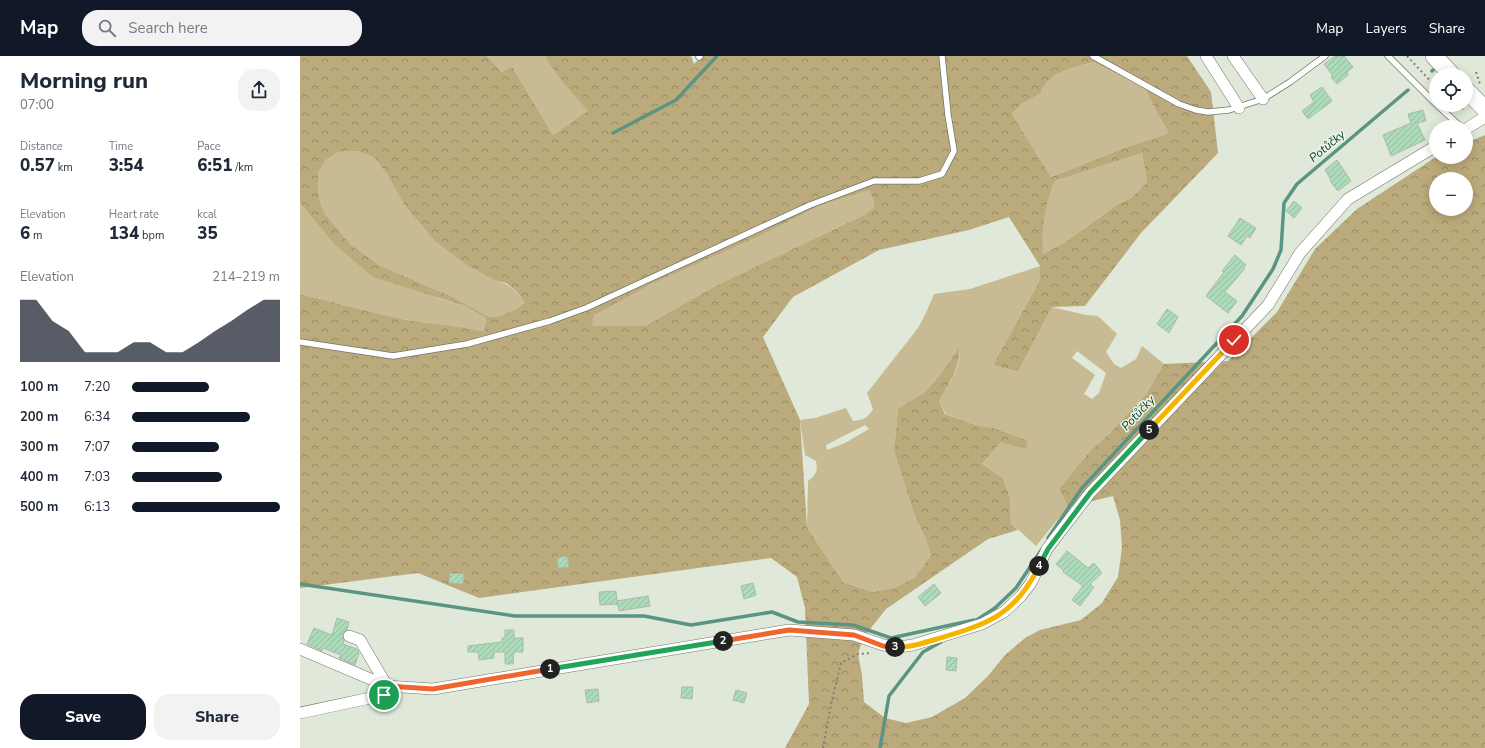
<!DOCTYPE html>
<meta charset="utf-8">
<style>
:root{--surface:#fff;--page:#f2f2f3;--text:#1f2937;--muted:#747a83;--accent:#111827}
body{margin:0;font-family:"Nunito Sans",sans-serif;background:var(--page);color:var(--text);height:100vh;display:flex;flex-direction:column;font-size:15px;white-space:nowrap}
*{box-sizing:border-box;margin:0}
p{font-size:13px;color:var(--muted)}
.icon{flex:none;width:22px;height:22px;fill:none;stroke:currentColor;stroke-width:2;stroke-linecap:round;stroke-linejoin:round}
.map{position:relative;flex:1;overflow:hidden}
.details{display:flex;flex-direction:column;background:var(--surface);width:300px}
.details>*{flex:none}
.buttons{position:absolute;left:1129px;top:12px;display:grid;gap:8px}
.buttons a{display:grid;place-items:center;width:44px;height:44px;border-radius:50%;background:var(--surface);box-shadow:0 2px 10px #0003;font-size:20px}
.pin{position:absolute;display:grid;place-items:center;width:34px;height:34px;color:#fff;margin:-17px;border:2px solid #fff;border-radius:50%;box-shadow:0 1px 4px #0007}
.km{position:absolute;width:20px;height:20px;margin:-10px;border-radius:50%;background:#222;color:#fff;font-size:11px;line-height:20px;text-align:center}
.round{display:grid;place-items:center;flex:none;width:42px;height:42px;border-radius:16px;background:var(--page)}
.head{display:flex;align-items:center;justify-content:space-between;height:68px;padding:0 20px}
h1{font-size:22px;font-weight:800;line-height:30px}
.figures{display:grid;grid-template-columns:repeat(3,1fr);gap:6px;height:68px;padding:4px 20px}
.figures div{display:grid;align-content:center}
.figures b{font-size:17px;font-weight:800}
.figures small{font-size:11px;font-weight:400}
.figures p{font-size:11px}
.chart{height:112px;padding:8px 20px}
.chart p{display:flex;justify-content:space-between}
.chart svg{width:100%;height:72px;margin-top:4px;fill:var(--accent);opacity:.7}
.action{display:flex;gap:8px;margin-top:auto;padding:8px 20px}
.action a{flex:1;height:46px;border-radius:16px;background:var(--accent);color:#fff;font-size:16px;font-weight:800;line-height:46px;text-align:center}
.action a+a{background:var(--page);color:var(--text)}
ul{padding:0 20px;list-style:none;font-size:13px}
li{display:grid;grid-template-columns:64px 48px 1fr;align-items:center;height:30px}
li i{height:10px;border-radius:5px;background:var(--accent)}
header{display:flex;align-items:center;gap:24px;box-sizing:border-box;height:56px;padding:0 20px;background:var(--accent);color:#fff}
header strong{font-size:19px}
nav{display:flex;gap:22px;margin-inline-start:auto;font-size:14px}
.search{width:280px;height:36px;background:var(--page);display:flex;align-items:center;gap:10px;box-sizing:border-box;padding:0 14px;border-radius:16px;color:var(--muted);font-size:15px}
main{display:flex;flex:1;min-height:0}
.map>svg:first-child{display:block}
</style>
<header>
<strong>Map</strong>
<div class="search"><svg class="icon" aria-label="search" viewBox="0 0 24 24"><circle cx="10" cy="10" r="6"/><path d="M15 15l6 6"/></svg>Search here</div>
<nav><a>Map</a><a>Layers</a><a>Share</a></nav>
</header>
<main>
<section class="details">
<div class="head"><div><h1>Morning run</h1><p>07:00</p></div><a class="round"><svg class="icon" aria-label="share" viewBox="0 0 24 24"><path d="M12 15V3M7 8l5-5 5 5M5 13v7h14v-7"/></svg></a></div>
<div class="figures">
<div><p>Distance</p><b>0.57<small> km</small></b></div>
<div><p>Time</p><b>3:54</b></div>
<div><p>Pace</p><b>6:51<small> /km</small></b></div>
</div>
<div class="figures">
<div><p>Elevation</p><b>6<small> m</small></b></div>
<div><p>Heart rate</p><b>134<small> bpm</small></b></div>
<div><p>kcal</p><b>35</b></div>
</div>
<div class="chart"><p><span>Elevation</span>214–219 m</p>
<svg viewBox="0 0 160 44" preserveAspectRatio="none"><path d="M0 44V6L10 6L20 19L30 25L40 38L50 38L60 38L70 32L80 32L90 38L100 38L110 32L120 25L130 19L140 12L150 6L160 6V44z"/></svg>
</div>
<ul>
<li><b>100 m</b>7:20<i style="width:52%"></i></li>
<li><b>200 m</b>6:34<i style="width:80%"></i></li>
<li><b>300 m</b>7:07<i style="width:59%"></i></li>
<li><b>400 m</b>7:03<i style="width:61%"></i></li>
<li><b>500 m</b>6:13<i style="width:100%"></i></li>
</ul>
<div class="action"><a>Save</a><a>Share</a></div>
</section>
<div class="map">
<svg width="1185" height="692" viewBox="0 0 1185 692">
<defs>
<pattern id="forest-crowns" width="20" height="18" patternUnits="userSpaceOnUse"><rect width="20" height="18" fill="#bbaa7b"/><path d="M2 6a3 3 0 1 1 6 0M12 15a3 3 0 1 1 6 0" fill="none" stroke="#988b65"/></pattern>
<pattern id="building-hatch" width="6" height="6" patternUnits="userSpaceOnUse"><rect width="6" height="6" fill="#addab8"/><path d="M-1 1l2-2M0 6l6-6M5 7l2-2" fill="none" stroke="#95bb9e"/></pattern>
</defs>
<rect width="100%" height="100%" fill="#e0e9d9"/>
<!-- grass -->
<path fill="#c8ba93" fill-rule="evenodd" d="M187,0H245C256,21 273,38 289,55L253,79L212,10L202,16Z
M793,6L845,32L856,55L869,77L827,91L751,121L712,58L722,48L741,37C746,17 775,11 793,6Z
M57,95L75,102L90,123L197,225C210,228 217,236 225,246L218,252L200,260L189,261L153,241L79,209L50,188L25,158L19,143L18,117L26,104L38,96Z
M842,97L847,126L831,142L818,148L764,187L742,199C742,174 744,147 755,125Z
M569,133L573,142L574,151L566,158L419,228L345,270L293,271L292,267L295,259L350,228L460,180L524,148Z
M0,147L34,188L138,242L165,250L186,262L184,277C157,269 129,268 102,263C68,256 34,246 0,238Z
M740,210V224L693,309L718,316L752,251L786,259L798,260L817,278L806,296L814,308L821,312L836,303L842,290L864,308L846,338L810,377L790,395L759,433L768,451L736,490L711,467L710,442L703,422L682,408L700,385L715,390L724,383L694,372L676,369L646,358L639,345C647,333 662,308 659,293L640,319L625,336L598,354L594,395L613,455L625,482L631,499L615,521L596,531L573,536L543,526L507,471L508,425C516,419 518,415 516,405L505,399L500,364L515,362L546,352L553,365C563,364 568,362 573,353L567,337L618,272L626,257L634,238L670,233ZM777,295L806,317L799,337L792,343L784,338L795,319L772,302ZM565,369L569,373L545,387L527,394L526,389Z"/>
<!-- forest -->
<path fill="url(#forest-crowns)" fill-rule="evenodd" d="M0,0H187L202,16L212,10L253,79L288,55C273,38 256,21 245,0H391L394,8L402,0H887L911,36L918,97L841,177L785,250L752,251L718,316L693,309L740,224V210L709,161L669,174L579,194L493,241L463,281L500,364L507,471L543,526L573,536L596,531L615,521L631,499L625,482L613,455L594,395L598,353L625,336L640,319L659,292C661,309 647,332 639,345L645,358L676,369L694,372L724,383L727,386V393L700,386L682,408L703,422L710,442L711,467L718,474L688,483L586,553L563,582L558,598L562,619L564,646L585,662L606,667L632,661L665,642L688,620L705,599L725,582L740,574L781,564L802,547L818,521L822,491L820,464L813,440L768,451L759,433L790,395L810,377L846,338L864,308L928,305L977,256L1015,193L1057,153L1136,101H1166V87L1185,79V692H485L509,648L505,552L497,521L471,502L179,542L118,517L0,532V238C34,246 68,256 102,263C129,268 157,269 184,276L186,262L165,250L73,221L34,188L0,147ZM793,6L845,32L856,55L869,77L827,91L751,121L712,58L722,48L741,37C746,17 775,11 793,6ZM57,95L75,102L90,123L104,148L135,185L165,208L197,225L206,227L216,235L225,246L218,252L200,260L189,261L153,241L79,209L50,188L25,158L19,143L18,117L26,104L38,96ZM842,97L847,126L831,142L818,148L764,187L743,198C741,177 745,145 755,125ZM1136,123H1166V153H1136ZM569,134L573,142L574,151L566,158L419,228L345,270H293L292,267L295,259L351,228L460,180L524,148Z"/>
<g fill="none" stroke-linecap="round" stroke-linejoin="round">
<!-- stream -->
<path stroke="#5b9483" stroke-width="3.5" d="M1132,15L1133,14
M313,77L376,44L417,0
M748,482L782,432L942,260L973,213L981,194L984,147L997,128L1108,34
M0,528L215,560H344L391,569L472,556L498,566L553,569L591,582L674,564
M672,567L695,552L716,532L742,493
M580,692L589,640L623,596L641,586"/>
</g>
<!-- building -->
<path fill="url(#building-hatch)" stroke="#aabaae" d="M1035,0H1044L1053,11L1047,16L1048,19L1037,28L1031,21L1033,20L1024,8Z
M1022,31L1032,45L1008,63L1002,55L1014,46L1010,39Z
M1123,54L1126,65L1117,67L1125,84L1091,100L1083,79L1111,67L1108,58Z
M1037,104L1051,125L1038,135L1030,125L1031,124L1025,114Z
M994,145L1002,152L994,162L986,155Z
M940,162L956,172L950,182L947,180L941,189L928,180Z
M935,199L946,209L944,211L945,212L925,236L937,245L928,257L906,240L924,216L922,215Z
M867,253L878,261L869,277L857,268Z
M767,495L788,512L794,507L802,517L790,528L794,531L780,550L772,544L783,530L763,516L764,515L756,508Z
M267,500L269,511L258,512L257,502Z
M150,517L164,518L163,528L149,527Z
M453,527L456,539L444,543L441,530Z
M634,528L641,537L625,550L618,541Z
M316,535L317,545L348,540L350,550L319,555L317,546L318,548L300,549L299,536Z
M37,562L49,566L47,574L42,578L44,584L43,588L57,593L59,597L55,609L39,602L41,599L23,592L22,595L7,588L14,572L32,579Z
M205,574H214V582H223V596H214L213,608H205V596H194V602L179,604L178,596H168V590L202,586V582H205Z
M647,601L657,602L656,615L646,614Z
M382,631H393L392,643L381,642Z
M298,633L299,645L287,647L285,634Z
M436,634L447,637L444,647L433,644Z"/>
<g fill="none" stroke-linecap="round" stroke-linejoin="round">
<defs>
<path id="lane" d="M793,0L879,48L896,54L908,56L929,54L963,43L990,26L1025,0
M1088,0L1136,48
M399,1L400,0
M1137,49L1161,71
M0,286L93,300L167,288L250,265L286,252L510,149L574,125H619L642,118L654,95L648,59L642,0"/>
<path id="street" d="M906,0L939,52
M933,0L963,43
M1166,73L1185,61
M0,593L87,630L133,633L489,574L554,579L583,589L599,591L613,589L682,568L704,556L721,540L731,527L747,493L790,437L968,249L1000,197L1048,143L1136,90
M0,657L84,639L87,630L60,584L49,580"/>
<path id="primary" d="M1134,0L1152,19
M1166,34L1185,53"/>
</defs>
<!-- lane casing -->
<use href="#lane" stroke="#6f7769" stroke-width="7"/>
<!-- street casing -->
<use href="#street" stroke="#6f7769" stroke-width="12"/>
<!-- primary casing -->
<use href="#primary" stroke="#6f7769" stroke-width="18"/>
<!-- path -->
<path stroke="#7b8076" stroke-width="2" stroke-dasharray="2 3" stroke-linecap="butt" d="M1107,0L1136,31
M1176,16L1180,28
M1152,49L1164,53
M523,692L531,648L541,607L558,598L571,597"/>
<!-- lane -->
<use href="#lane" stroke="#fff" stroke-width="5.5"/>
<!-- street -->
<use href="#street" stroke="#fff" stroke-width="11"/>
<!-- primary -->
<use href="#primary" stroke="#fff" stroke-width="17"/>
</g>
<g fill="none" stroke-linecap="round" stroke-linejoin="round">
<defs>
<path id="split-1" d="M84,639L87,630L133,633L250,613"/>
<path id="split-2" d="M250,613L423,585"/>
<path id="split-3" d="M423,585L489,574L554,579L583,590L595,591"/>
<path id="split-4" d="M595,591C609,592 623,587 637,583C687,568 715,560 739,510"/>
<path id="split-5" d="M739,510L748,493L790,437L849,374"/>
<path id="split-6" d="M849,374L934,284"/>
</defs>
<!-- split-1 casing -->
<use href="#split-1" stroke="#fff" stroke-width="8"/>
<!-- split-2 casing -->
<use href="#split-2" stroke="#fff" stroke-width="8"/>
<!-- split-3 casing -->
<use href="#split-3" stroke="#fff" stroke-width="8"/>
<!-- split-4 casing -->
<use href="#split-4" stroke="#fff" stroke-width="8"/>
<!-- split-5 casing -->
<use href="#split-5" stroke="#fff" stroke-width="8"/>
<!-- split-6 casing -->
<use href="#split-6" stroke="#fff" stroke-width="8"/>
<!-- split-1 -->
<use href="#split-1" stroke="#f0652b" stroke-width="5"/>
<!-- split-2 -->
<use href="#split-2" stroke="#22a559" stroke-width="5"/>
<!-- split-3 -->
<use href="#split-3" stroke="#f0652b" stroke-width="5"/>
<!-- split-4 -->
<use href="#split-4" stroke="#f5b400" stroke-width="5"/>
<!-- split-5 -->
<use href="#split-5" stroke="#22a559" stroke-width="5"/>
<!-- split-6 -->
<use href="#split-6" stroke="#f5b400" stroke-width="5"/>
</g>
<g text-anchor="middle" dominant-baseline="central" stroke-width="3" stroke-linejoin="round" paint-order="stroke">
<!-- water labels -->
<g font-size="12" font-style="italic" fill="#0b4033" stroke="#edf6e6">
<text transform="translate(1027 90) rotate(-40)">Potůčky</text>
<text transform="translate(838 357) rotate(-47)">Potůčky</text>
</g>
</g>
</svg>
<div class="buttons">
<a><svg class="icon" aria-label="locate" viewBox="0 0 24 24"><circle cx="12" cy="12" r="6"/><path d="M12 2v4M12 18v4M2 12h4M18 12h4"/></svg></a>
<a>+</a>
<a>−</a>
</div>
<div class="pin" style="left:84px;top:639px;background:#1e9e55"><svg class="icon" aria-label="arrive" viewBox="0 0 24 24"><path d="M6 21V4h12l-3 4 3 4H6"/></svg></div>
<div class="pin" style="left:934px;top:284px;background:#d93025"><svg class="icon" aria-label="check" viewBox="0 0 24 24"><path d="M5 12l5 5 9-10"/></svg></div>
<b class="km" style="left:250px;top:613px">1</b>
<b class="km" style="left:423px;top:585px">2</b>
<b class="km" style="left:595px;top:591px">3</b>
<b class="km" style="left:739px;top:510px">4</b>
<b class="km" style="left:849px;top:374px">5</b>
</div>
</main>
